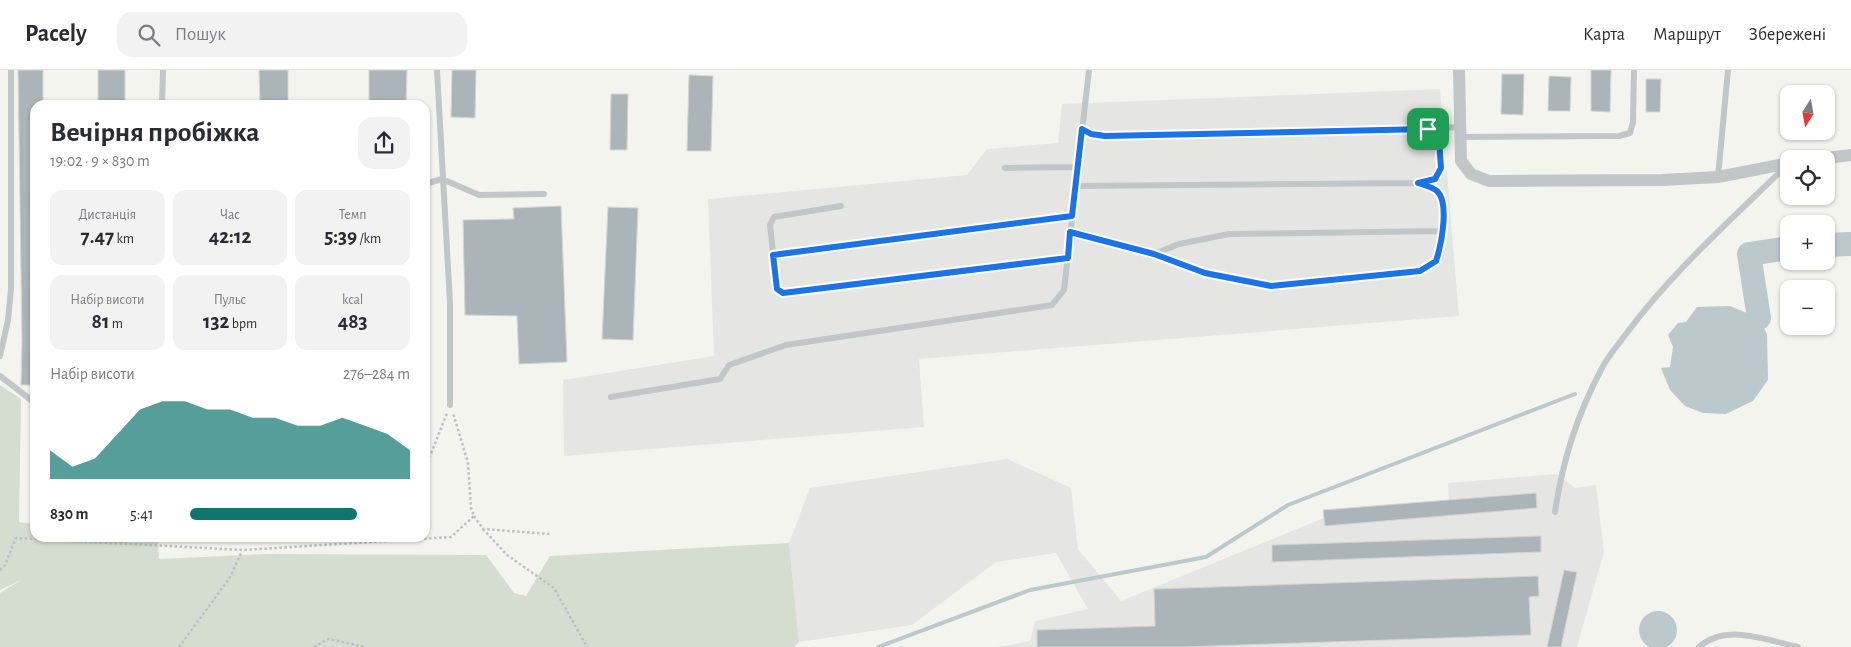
<!DOCTYPE html>
<html lang="uk">
<meta charset="utf-8">
<style>
:root{--surface:#fff;--page:#f2f2f3;--text:#2b2b33;--muted:#7c7c81;--line:#e1e1e2;--accent:#0f766e}
body{margin:0;font-family:"Alegreya Sans",sans-serif;background:var(--page);color:var(--text);height:100vh;display:flex;flex-direction:column;font-size:19px;white-space:nowrap}
*{box-sizing:border-box;margin:0}
p{font-size:16px;color:var(--muted)}
.icon{flex:none;width:28px;height:28px;fill:none;stroke:currentColor;stroke-width:2;stroke-linecap:round;stroke-linejoin:round}
.map{position:relative;flex:1;overflow:hidden}
.drawer{position:absolute;left:30px;top:30px;width:400px;height:442px;display:flex;flex-direction:column;background:var(--surface);border-radius:15px;box-shadow:0 1px 4px #0004}
.drawer>*{flex:none}
.needle{width:32px;rotate:191deg}
.fabs{position:absolute;left:1780px;top:15px;display:grid;gap:10px}
.fabs a{display:grid;place-items:center;width:55px;height:55px;border-radius:10px;background:var(--surface);box-shadow:0 1px 4px #0004;font-size:25px}
.pin{position:absolute;display:grid;place-items:center;width:42px;height:42px;color:#fff;margin:-21px;border-radius:10px;box-shadow:0 2px 8px #0006}
.round{display:grid;place-items:center;flex:none;width:52px;height:52px;border-radius:15px;background:var(--page)}
.headline{display:flex;align-items:center;justify-content:space-between;height:85px;padding:0 20px}
h1{font-size:28px;font-weight:700;line-height:38px}
.stats{display:grid;grid-template-columns:repeat(3,1fr);gap:8px;height:85px;padding:5px 20px}
.stats div{display:grid;align-content:center;border-radius:12px;background:var(--page);text-align:center}
.stats b{font-size:21px;font-weight:700}
.stats small{font-size:14px;font-weight:400}
.stats p{font-size:14px}
.chart{height:140px;padding:10px 20px}
.chart p{display:flex;justify-content:space-between}
.chart svg{width:100%;height:90px;margin-top:5px;fill:var(--accent);opacity:.7}
ul{padding:0 20px;list-style:none;font-size:16px}
li{display:grid;grid-template-columns:80px 60px 1fr;align-items:center;height:38px}
li i{height:12px;border-radius:6px;background:var(--accent)}
header{display:flex;align-items:center;gap:30px;box-sizing:border-box;height:70px;padding:0 25px;background:var(--surface);border-bottom:1px solid var(--line)}
header strong{font-size:24px}
nav{display:flex;gap:28px;margin-inline-start:auto;font-size:18px}
.search{width:350px;height:45px;background:var(--page);display:flex;align-items:center;gap:12px;box-sizing:border-box;padding:0 18px;border-radius:15px;color:var(--muted);font-size:19px}
.map>svg:first-child{display:block}
</style>
<header>
<strong>Pacely</strong>
<div class="search"><svg class="icon" aria-label="search" viewBox="0 0 24 24"><circle cx="10" cy="10" r="6"/><path d="M15 15l6 6"/></svg>Пошук</div>
<nav><a>Карта</a><a>Маршрут</a><a>Збережені</a></nav>
</header>
<div class="map">
<svg width="1851" height="577" viewBox="0 0 1851 577">
<rect width="100%" height="100%" fill="#f4f4ef"/>
<!-- built -->
<path fill="#e5e6e3" d="M1440,19L1459,246L919,289L924,357L564,386L563,310L714,286L708,129L967,105L987,79L1058,73L1062,34Z
M1007,389L1071,418L1078,479L1121,531L1331,445L1449,433L1448,413L1557,404L1575,418L1596,415L1604,482L1577,577H998L1030,571L1035,551L1088,539L1056,483L996,492L912,555L799,572L789,473L810,418Z"/>
<!-- green -->
<path fill="#d5dcd0" d="M0,315L21,329L19,452L35,454V468H158L159,489L265,484L486,485L514,523L526,526L550,486L789,473L799,572L794,577H0V523L21,510L0,520Z"/>
<!-- water -->
<path fill="#bbc9cd" d="M1730,236L1759,248L1767,264L1768,310L1753,331L1726,344L1703,343L1685,336L1670,320L1661,298L1670,297L1673,277L1668,265L1678,253L1686,252L1697,237Z
M1639 560a19 19 0 1 1 38 0a19 19 0 1 1-38 0Z"/>
<g fill="none" stroke-linecap="round" stroke-linejoin="round">
<!-- stream -->
<path stroke="#bbc9cd" stroke-width="4" d="M878,577L1030,520L1206,487L1288,435L1575,324"/>
<!-- river -->
<path stroke="#bbc9cd" stroke-width="24" d="M1826,175L1851,174
M1759,248L1749,184L1789,178"/>
</g>
<!-- building -->
<path fill="#abb5b9" stroke="#d5d5d2" d="M18,0H43V35H35V315H21L22,271Z
M98,0H125V35H98Z
M259,0H288V35H260Z
M369,0H407L406,35H369Z
M452,0H476L475,48L451,47Z
M1591,0H1611L1610,42L1591,41Z
M1502,4H1524L1523,45L1501,44Z
M689,5L713,6L711,81H687Z
M1549,6L1571,7L1570,41H1548Z
M1646,9H1661L1660,42H1646Z
M611,24H628L627,80H610Z
M561,136L567,292L519,294L517,246L465,245L463,150L514,149L513,138Z
M608,137L638,138L633,270L602,269Z
M1536,423L1537,438L1325,456L1323,440Z
M1541,466V482L1272,492V475Z
M1564,500L1577,502L1561,577H1547Z
M1538,506L1539,526L1529,527L1531,565L1183,577H1037V560L1155,556L1154,519Z"/>
<g fill="none" stroke-linecap="round" stroke-linejoin="round">
<!-- path -->
<path stroke="#bcbfc1" stroke-width="2.5" stroke-dasharray="2.5 2.5" stroke-linecap="butt" d="M425,391L431,384L447,343
M474,446L483,459L550,464
M483,459L507,485L554,518L587,577
M0,500L5,495L16,468L243,480L451,467L474,446L471,438L468,393L453,343
M179,577L229,509L242,481
M314,577L328,569L366,577"/>
<!-- lane -->
<path stroke="#c1c6c9" stroke-width="6" d="M437,0L450,233V335
M162,35L163,0
M1082,59L1091,64L1105,66L1363,62L1460,57
M1460,67L1619,66L1630,63L1633,52L1634,0
M1005,98L1077,97
M1718,107L1728,0
M425,114L442,109L479,125L544,124
M1075,116L1418,113L1435,109L1441,98L1439,70L1428,59
M841,136L774,147L770,155L777,219L783,223L1068,188
M1070,161L1154,184L1205,203L1271,217L1420,201L1436,191C1441,176 1450,133 1437,121C1433,117 1424,115 1418,113
M1154,184L1179,174L1229,164L1442,161
M773,185L1072,146
M0,286L8,250L11,219V0
M0,306L35,333
M611,327L720,309L729,295L786,275L1052,235L1064,220L1089,0
M1555,442C1563,389 1577,345 1602,298C1608,286 1618,275 1626,264C1672,202 1731,150 1786,96
M1699,577C1727,553 1766,570 1798,577"/>
<!-- street -->
<path stroke="#c1c6c9" stroke-width="12" d="M1459,0L1461,91L1471,104L1489,111L1662,110L1718,107L1789,93
M1819,89L1851,85"/>
</g>
<g fill="none" stroke-linecap="round" stroke-linejoin="round">
<defs>
<path id="route" d="M1082,59L1091,64L1105,66L1428,59L1439,70L1441,98L1435,109L1418,113C1424,115 1433,117 1437,121C1450,133 1441,176 1436,191L1420,201L1271,216L1205,203L1154,184L1070,162L1068,188L783,223L777,219L773,185L1072,146Z"/>
</defs>
<!-- route casing -->
<use href="#route" stroke="#fff" stroke-width="10"/>
<!-- route -->
<use href="#route" stroke="#1a73e8" stroke-width="6"/>
</g>
</svg>
<div class="fabs">
<a><svg class="needle" viewBox="-14 -14 28 28"><path d="M0-13l5 13h-10z" fill="#e53935"/><path d="M0 13l5-13h-10z" fill="#7c7c81"/></svg></a>
<a><svg class="icon" aria-label="locate" viewBox="0 0 24 24"><circle cx="12" cy="12" r="6"/><path d="M12 2v4M12 18v4M2 12h4M18 12h4"/></svg></a>
<a>+</a>
<a>−</a>
</div>
<div class="pin" style="left:1428px;top:59px;background:#1e9e55"><svg class="icon" aria-label="arrive" viewBox="0 0 24 24"><path d="M6 21V4h12l-3 4 3 4H6"/></svg></div>
<section class="drawer">
<div class="headline"><div><h1>Вечірня пробіжка</h1><p>19:02 · 9 × 830 m</p></div><a class="round"><svg class="icon" aria-label="share" viewBox="0 0 24 24"><path d="M12 15V3M7 8l5-5 5 5M5 13v7h14v-7"/></svg></a></div>
<div class="stats">
<div><p>Дистанція</p><b>7.47<small> km</small></b></div>
<div><p>Час</p><b>42:12</b></div>
<div><p>Темп</p><b>5:39<small> /km</small></b></div>
</div>
<div class="stats">
<div><p>Набір висоти</p><b>81<small> m</small></b></div>
<div><p>Пульс</p><b>132<small> bpm</small></b></div>
<div><p>kcal</p><b>483</b></div>
</div>
<div class="chart"><p><span>Набір висоти</span>276–284 m</p>
<svg viewBox="0 0 160 44" preserveAspectRatio="none"><path d="M0 44V30L10 38L20 34L30 22L40 10L50 6L60 6L70 10L80 10L90 14L100 14L110 18L120 18L130 14L140 18L150 22L160 30V44z"/></svg>
</div>
<ul>
<li><b>830 m</b>5:41<i style="width:76%"></i></li>
</ul>
</section>
</div>
